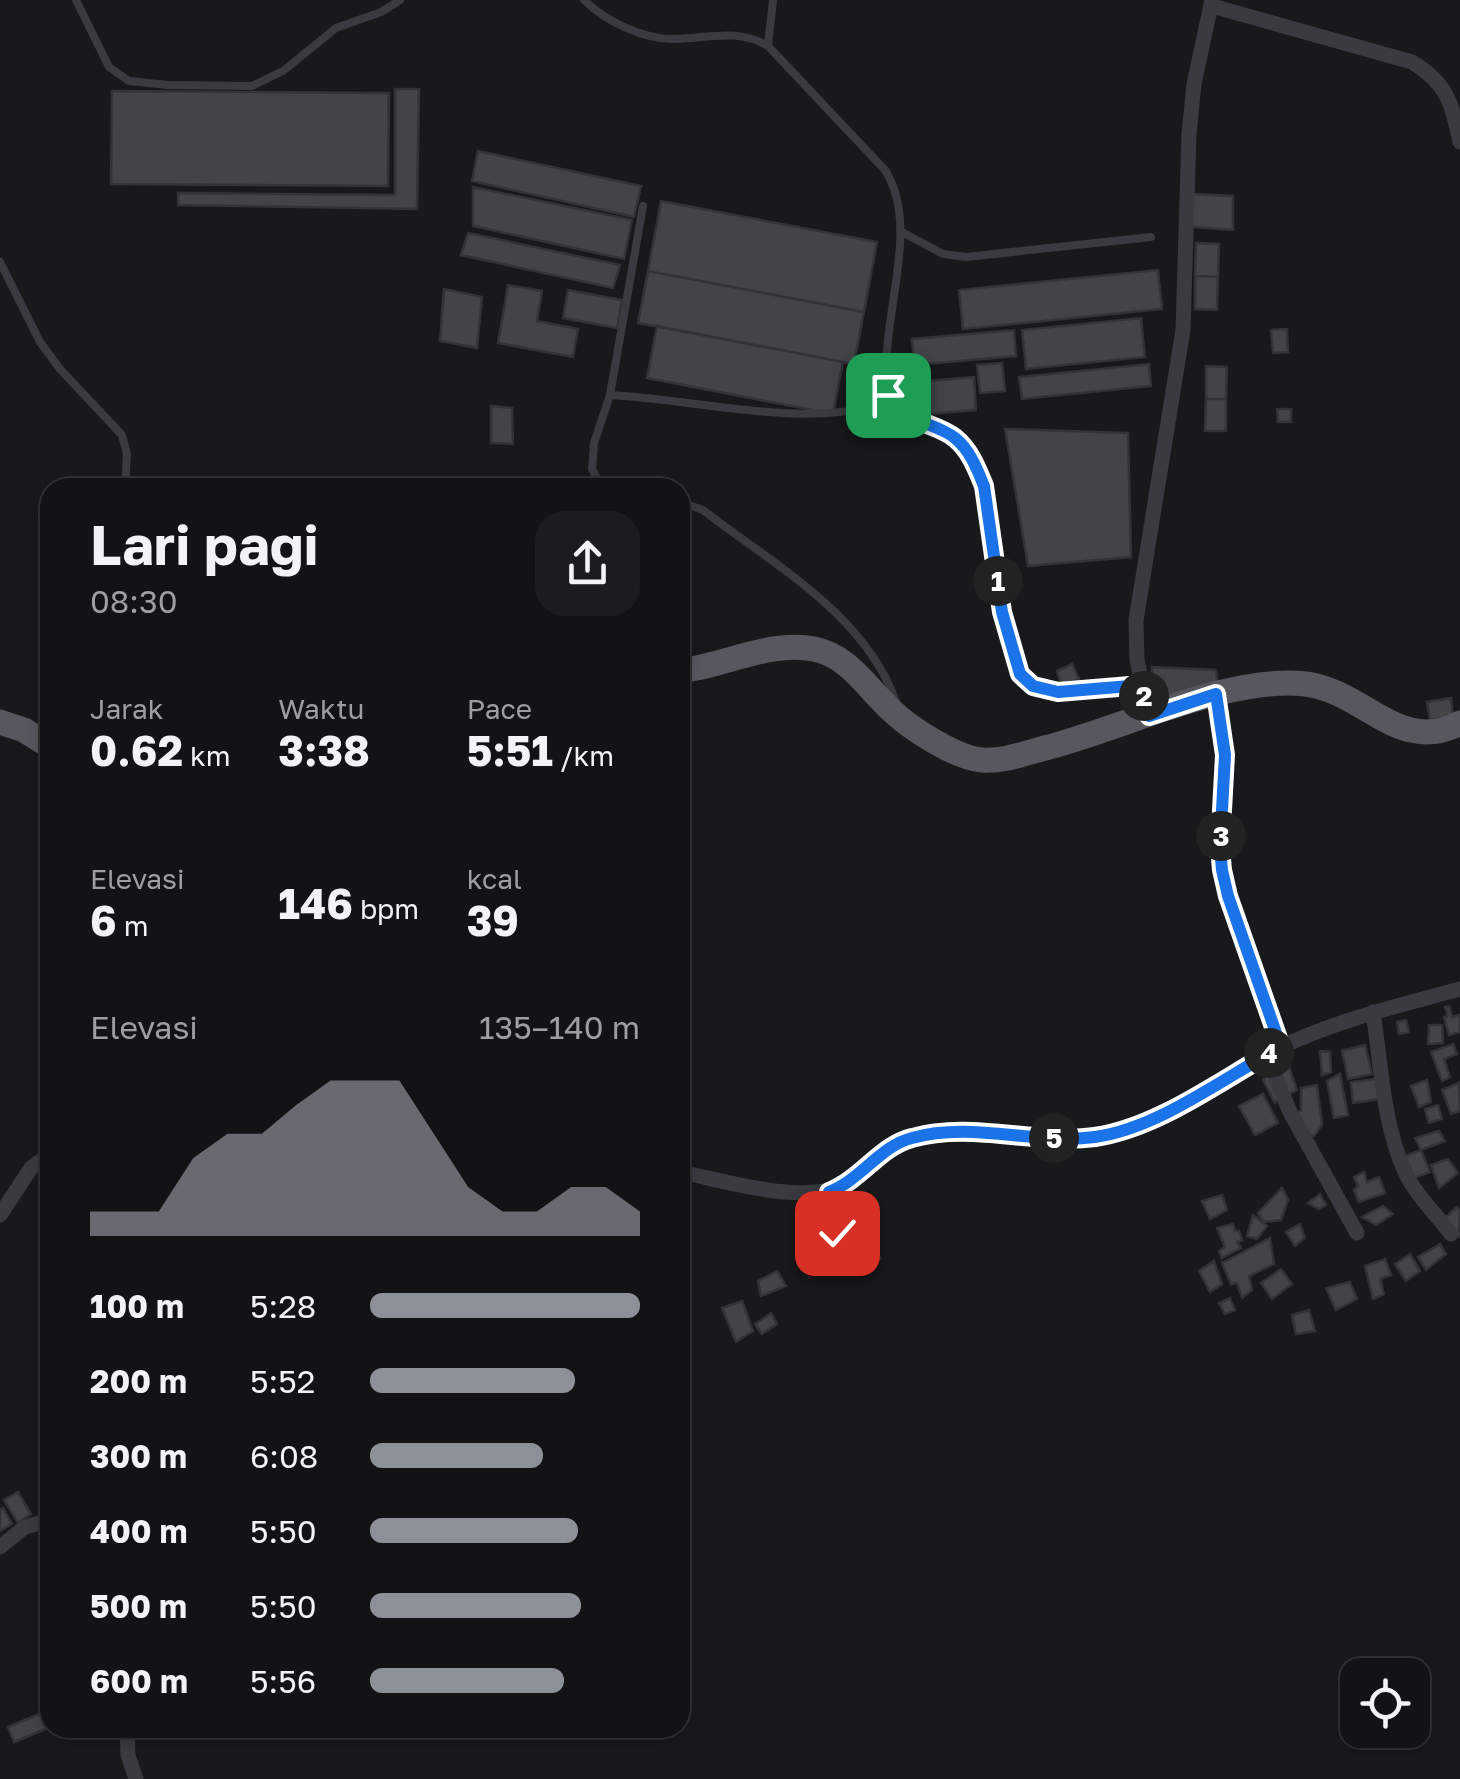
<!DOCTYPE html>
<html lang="id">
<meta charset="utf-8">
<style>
:root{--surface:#121314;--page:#1b1c1d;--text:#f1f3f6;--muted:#9c9ea0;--line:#313234;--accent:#8c9099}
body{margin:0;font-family:"Golos Text",sans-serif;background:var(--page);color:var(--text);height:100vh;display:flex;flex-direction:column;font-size:38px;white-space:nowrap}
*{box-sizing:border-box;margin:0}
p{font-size:32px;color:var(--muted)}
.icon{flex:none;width:55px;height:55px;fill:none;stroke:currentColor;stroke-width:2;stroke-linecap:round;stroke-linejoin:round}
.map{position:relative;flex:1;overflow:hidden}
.drawer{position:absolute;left:40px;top:478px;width:650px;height:1260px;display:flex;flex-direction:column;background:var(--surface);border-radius:30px;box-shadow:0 5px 15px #0003,0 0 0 2px var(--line)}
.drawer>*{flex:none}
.tools{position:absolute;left:1340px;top:1658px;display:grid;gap:20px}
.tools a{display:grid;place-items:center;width:90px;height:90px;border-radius:20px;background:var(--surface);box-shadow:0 5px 15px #0003,0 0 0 2px var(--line);font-size:50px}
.pin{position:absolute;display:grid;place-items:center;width:85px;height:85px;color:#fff;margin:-42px;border-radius:20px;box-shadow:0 5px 15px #0006}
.km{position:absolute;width:50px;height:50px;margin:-25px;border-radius:50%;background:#222;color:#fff;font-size:28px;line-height:50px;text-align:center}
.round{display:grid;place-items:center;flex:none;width:105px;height:105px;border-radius:30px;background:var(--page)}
.head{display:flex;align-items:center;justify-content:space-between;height:170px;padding:0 50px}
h1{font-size:55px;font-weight:700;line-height:75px}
.stats{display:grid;grid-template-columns:repeat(3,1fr);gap:15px;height:170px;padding:10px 50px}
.stats div{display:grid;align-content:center}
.stats b{font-size:42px;font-weight:700}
.stats small{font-size:28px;font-weight:400}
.stats p{font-size:28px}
.chart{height:280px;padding:20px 50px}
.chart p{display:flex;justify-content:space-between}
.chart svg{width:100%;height:180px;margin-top:10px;fill:var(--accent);opacity:.7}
ul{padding:0 50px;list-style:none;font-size:32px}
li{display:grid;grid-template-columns:160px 120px 1fr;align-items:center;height:75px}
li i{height:25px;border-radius:12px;background:var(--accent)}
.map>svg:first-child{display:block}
</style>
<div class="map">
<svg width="1460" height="1779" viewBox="0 0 1460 1779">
<rect width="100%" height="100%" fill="#18191b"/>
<!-- building -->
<path fill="#424448" stroke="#323337" stroke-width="2.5" d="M395,89H419L417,209L178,205V193L395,195Z
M112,91L389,93L388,186L111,184Z
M478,151L641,186L634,217L472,181Z
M473,187L632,220L624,259L473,226Z
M1191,194L1233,196V230L1192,227Z
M661,201L877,242L864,312L648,271Z
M468,233L620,265L613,288L461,255Z
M1196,243L1219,244L1218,277L1195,276Z
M1158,270L1162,309L963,329L959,290Z
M648,271L864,312L854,364L638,323Z
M1195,276L1218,277L1217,310L1195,309Z
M508,285L542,291L537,321L578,329L573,357L498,343Z
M444,289L482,297L477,348L440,341Z
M568,290L622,300L617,328L563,318Z
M1141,318L1145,357L1026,369L1022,330Z
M657,326L843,362L833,414L647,378Z
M1287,329L1288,352L1273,353L1271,330Z
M1014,330L1016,356L914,365L912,339Z
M1002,363L1005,391L980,393L977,365Z
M1149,364L1151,386L1022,399L1019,377Z
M1206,366L1227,367L1226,399H1206Z
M974,377L976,410L918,415L915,382Z
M1206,399H1226V431H1205Z
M491,406L512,408L513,444L491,443Z
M1277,409H1291V422H1278Z
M1005,429L1128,433L1131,557L1028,566Z
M1072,664L1079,679L1062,687L1057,671Z
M1152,667L1216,670L1218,691L1151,697Z
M1451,698L1453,716L1430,720L1427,702Z
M1449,1006L1452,1017L1460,1015V1032L1449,1035L1444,1017L1448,1016L1445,1007Z
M1406,1020L1409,1032L1399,1034L1397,1022Z
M1429,1025H1442L1443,1043L1428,1044Z
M1453,1044L1457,1054L1444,1059L1450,1077L1442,1081L1431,1052Z
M1365,1045L1372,1074L1348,1079L1342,1051Z
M1320,1051L1330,1052L1331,1072L1322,1075Z
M1288,1064L1297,1090L1288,1094L1278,1066Z
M1268,1074L1280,1097L1275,1103L1263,1080Z
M1340,1074L1348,1115L1334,1118L1327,1081Z
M1376,1079L1379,1099L1353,1103L1351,1082Z
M1427,1080L1431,1102L1419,1107L1411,1086Z
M1459,1083L1460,1111L1451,1114L1442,1090Z
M1317,1085L1322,1125L1314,1136L1308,1135L1295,1114L1301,1110V1088Z
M1263,1094L1278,1123L1255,1135L1239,1106Z
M1438,1105L1442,1119L1429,1123L1425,1109Z
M1439,1131L1445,1141L1421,1150L1415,1138Z
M1421,1150L1430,1172L1414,1178L1405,1156Z
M1448,1159L1458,1173L1439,1188L1431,1165Z
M1364,1172L1367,1182L1379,1177L1385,1193L1359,1202L1354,1190L1358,1186L1354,1177Z
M1282,1188L1288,1200L1281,1220L1264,1222L1258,1213Z
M1320,1194L1326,1205L1319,1209L1308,1203Z
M1222,1195L1227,1210L1210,1219L1202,1201Z
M1383,1206L1393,1214L1376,1225L1362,1217Z
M1457,1207L1460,1210L1459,1236L1444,1219Z
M1253,1215L1267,1226L1257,1239L1247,1236Z
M858,1221L880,1258L856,1256L844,1229Z
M1233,1224L1235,1231H1239L1242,1240L1237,1242L1241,1248L1222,1258L1219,1251L1225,1247L1217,1228Z
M1300,1224L1305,1238L1295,1246L1286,1232Z
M1270,1238L1274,1264L1249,1276L1252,1290L1242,1298L1237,1283L1231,1284L1222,1263Z
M1440,1244L1446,1254L1426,1270L1418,1257Z
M1410,1254L1420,1271L1406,1281L1395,1264Z
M1385,1259L1391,1275L1380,1279L1384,1294L1373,1299L1365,1266Z
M1214,1261L1222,1284L1210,1292L1199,1271Z
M1281,1269L1292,1284L1272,1299L1261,1283Z
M777,1271L786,1286L761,1296L758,1281Z
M1350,1282L1357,1299L1336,1310L1326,1288Z
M1230,1298L1235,1310L1225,1314L1219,1303Z
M742,1301L753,1331L736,1342L722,1308Z
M1309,1310L1315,1331L1296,1334L1292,1315Z
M771,1313L777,1324L762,1334L755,1324Z
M18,1492L31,1514L18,1523L4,1500Z
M3,1508L12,1524L0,1531V1509Z
M42,1713L48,1728L14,1742L8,1727Z"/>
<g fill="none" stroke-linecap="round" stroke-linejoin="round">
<!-- service -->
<path stroke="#393b40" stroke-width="8" d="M76,0L109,67L129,81L168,85L252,86L283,71L336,28L381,12L400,0
M584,0C606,22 645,40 676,39C710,38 737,28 768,46L885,170C924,232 875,326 889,395C893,419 933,423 951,435C961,442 970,453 975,464C999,511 991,676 1043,690C1072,698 1111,688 1142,685
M768,46L773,0
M900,231L943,254L966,257L1151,237
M0,262L40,342L60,369L122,435L127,454L125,488
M610,395C704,400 798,429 891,403
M602,488L592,469L594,443L610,395L643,206
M680,502L703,510C774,565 865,614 896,702"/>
<!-- minor -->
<path stroke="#393b40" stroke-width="15" d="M1212,6L1412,62C1447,83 1452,103 1460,142
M1216,694L1225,755L1220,847L1228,896L1281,1047
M1149,717L1137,660L1136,620L1183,330L1189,134L1194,84L1212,0
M1373,1012C1381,1064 1383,1124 1405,1172C1415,1194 1436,1214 1451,1234
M1266,1055L1290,1112L1357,1233
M680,1172C728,1181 808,1208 851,1181C873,1168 886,1144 912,1137C973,1121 1043,1150 1102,1136C1167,1120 1220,1076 1279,1048C1337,1020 1398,1006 1460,989
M0,1215L31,1168L50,1154
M818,1253C842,1234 840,1218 829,1191
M0,1547L25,1527L50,1520
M127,1728L128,1755L136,1779"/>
<!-- primary -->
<path stroke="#55595f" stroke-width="25" d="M680,671C723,666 771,640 814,649C849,656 866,687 890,709C909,728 956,758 982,760C1004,762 1028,752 1049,747C1125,727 1231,675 1306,684C1365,692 1400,755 1460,723
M0,722L24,730L50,746"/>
</g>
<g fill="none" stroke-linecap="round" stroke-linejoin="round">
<defs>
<path id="route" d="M837,1233L838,1214L829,1192C862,1179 880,1146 912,1138C971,1121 1035,1145 1095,1137C1159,1128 1225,1077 1281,1047L1228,896L1222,870L1220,847L1225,755L1216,694L1149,716L1142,685L1058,692L1033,686L1020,674L1002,612L984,486C977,469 970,450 955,438C936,422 896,421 888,395"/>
</defs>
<!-- route casing -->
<use href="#route" stroke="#fff" stroke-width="20"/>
<!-- route -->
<use href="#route" stroke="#1a73e8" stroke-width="12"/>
</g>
</svg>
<div class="tools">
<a><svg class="icon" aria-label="locate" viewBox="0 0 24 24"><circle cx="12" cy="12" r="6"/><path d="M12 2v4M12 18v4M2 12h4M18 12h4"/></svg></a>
</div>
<div class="pin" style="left:888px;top:395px;background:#1e9e55"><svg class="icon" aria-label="arrive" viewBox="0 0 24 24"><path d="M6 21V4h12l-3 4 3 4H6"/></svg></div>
<div class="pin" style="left:837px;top:1233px;background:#d93025"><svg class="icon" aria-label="check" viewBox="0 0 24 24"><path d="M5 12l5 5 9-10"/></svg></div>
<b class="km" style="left:998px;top:581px">1</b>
<b class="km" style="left:1144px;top:696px">2</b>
<b class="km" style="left:1221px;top:836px">3</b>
<b class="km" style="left:1269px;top:1053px">4</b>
<b class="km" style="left:1054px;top:1138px">5</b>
<section class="drawer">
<div class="head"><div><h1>Lari pagi</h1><p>08:30</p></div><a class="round"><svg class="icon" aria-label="share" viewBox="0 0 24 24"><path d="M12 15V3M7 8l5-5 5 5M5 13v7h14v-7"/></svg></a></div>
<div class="stats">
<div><p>Jarak</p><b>0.62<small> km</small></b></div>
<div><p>Waktu</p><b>3:38</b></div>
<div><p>Pace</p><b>5:51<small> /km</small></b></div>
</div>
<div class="stats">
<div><p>Elevasi</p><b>6<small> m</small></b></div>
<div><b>146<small> bpm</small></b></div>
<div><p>kcal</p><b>39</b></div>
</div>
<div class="chart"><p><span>Elevasi</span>135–140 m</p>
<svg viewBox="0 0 160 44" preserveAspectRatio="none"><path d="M0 44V38L10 38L20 38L30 25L40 19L50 19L60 12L70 6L80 6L90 6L100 19L110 32L120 38L130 38L140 32L150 32L160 38V44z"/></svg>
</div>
<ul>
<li><b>100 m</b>5:28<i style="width:100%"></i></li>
<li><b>200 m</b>5:52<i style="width:76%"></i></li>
<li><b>300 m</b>6:08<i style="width:64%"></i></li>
<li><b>400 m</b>5:50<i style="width:77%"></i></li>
<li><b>500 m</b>5:50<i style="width:78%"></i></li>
<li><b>600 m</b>5:56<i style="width:72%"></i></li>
</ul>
</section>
</div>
